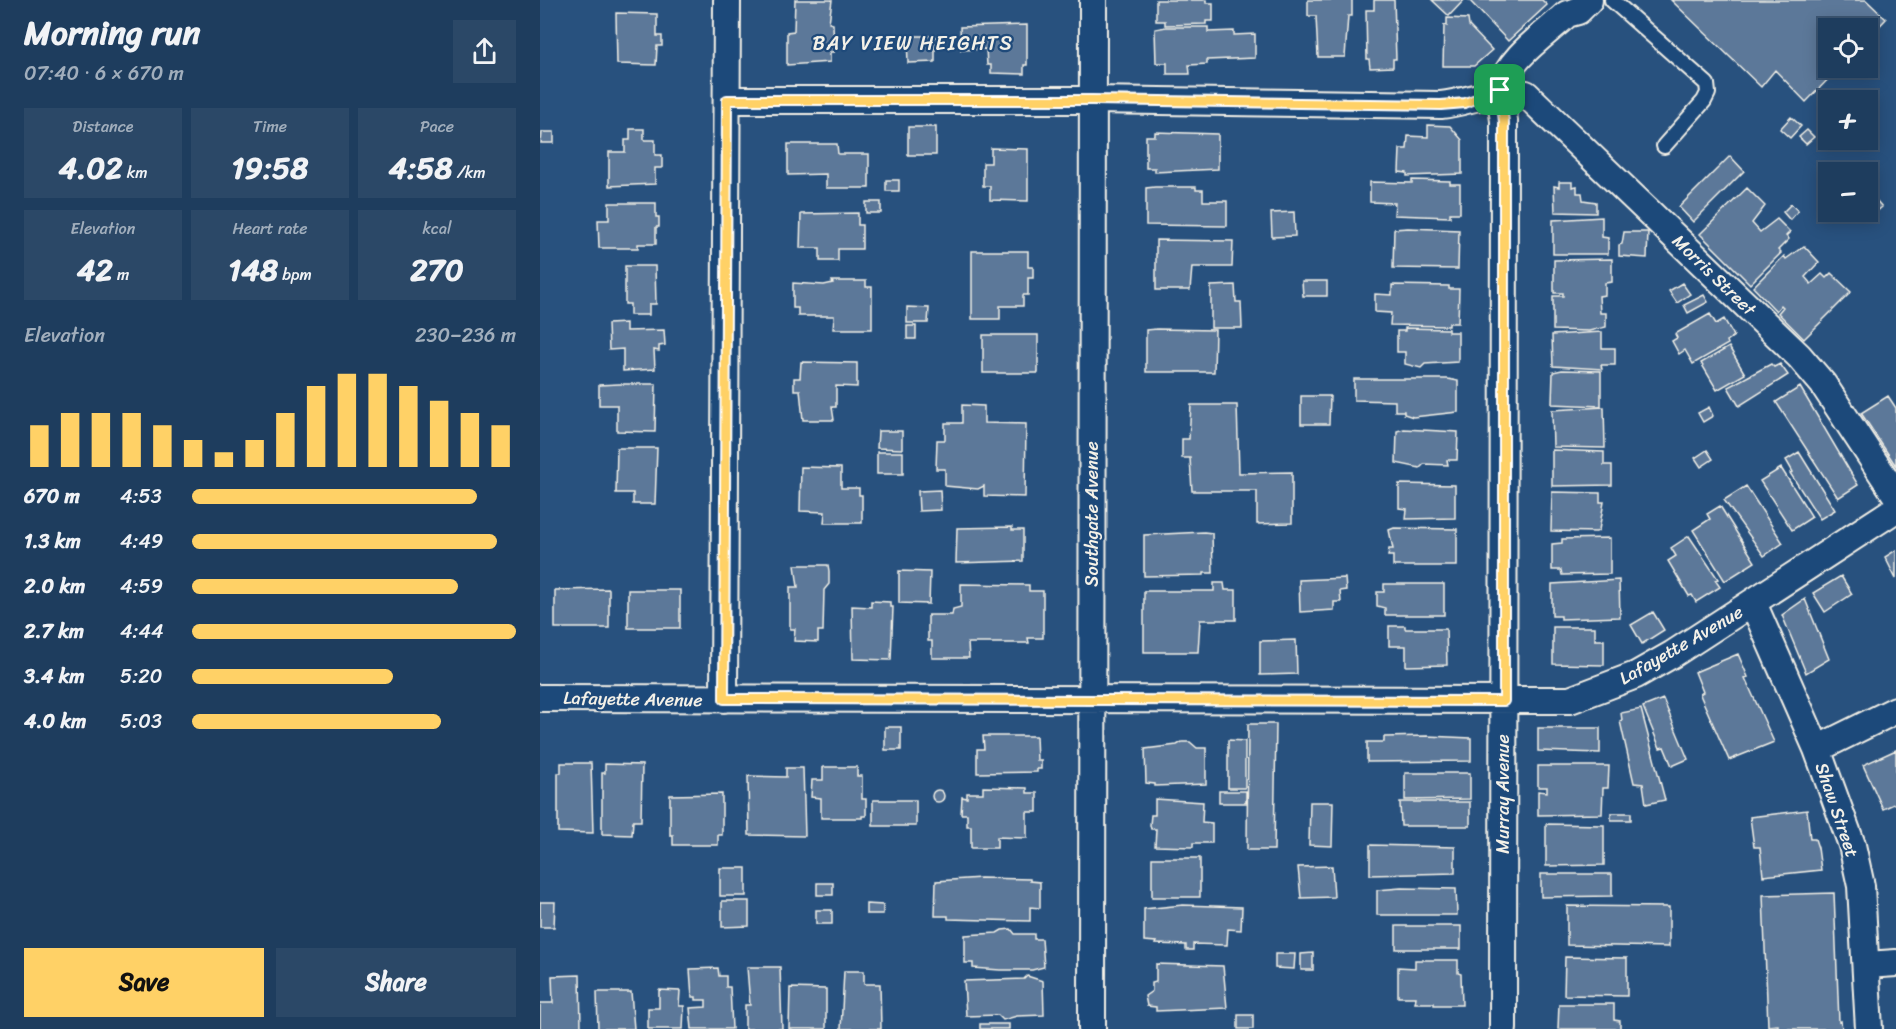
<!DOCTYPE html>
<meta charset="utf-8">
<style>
:root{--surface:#1e3d5e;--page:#2b4867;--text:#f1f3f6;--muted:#a1aebc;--line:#3c5673;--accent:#ffd166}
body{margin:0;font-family:Sriracha,sans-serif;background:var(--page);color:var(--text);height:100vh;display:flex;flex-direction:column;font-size:22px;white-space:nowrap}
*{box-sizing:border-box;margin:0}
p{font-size:20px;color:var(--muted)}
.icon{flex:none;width:33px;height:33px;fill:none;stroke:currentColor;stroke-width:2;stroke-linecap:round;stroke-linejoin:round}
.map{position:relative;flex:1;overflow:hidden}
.panel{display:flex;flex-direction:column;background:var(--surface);width:540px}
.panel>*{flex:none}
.tools{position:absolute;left:1278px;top:18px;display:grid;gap:12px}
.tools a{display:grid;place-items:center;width:60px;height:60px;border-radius:0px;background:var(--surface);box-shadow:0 3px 15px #0003,0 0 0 2px var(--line);font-size:30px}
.pin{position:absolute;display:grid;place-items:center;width:51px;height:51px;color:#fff;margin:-26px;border-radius:12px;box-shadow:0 3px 9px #0006}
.round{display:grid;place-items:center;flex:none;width:63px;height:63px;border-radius:0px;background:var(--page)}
.headline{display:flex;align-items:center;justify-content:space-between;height:102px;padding:0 24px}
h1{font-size:33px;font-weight:800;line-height:45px}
.stats{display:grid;grid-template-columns:repeat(3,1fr);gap:9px;height:102px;padding:6px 24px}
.stats div{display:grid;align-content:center;border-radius:0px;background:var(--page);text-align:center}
.stats b{font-size:30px;font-weight:800}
.stats small{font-size:16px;font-weight:400}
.stats p{font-size:16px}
.chart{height:168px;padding:12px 24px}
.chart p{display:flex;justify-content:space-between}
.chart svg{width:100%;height:108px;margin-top:6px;stroke:var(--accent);stroke-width:6}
.primary-button{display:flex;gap:12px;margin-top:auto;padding:12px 24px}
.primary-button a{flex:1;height:69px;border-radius:0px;background:var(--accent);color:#111;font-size:24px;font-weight:800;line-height:69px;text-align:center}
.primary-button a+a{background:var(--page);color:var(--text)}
ul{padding:0 24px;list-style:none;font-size:20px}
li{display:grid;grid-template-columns:96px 72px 1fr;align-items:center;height:45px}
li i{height:15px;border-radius:8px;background:var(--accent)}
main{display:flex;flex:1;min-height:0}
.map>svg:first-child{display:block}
</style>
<main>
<section class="panel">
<div class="headline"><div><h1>Morning run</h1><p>07:40 · 6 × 670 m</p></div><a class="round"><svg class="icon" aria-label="share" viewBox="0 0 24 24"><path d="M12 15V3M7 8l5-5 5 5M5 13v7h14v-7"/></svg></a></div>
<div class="stats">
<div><p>Distance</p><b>4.02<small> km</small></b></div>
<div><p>Time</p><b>19:58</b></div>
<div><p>Pace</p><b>4:58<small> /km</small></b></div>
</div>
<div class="stats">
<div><p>Elevation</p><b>42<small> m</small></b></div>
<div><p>Heart rate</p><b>148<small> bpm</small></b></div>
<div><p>kcal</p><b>270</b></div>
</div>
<div class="chart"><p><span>Elevation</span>230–236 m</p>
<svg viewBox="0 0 160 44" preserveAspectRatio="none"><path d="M5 44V27M15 44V22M25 44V22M35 44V22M45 44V27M55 44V33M65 44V38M75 44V33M85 44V22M95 44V11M105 44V6M115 44V6M125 44V11M135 44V17M145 44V22M155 44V27"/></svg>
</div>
<ul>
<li><b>670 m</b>4:53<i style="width:88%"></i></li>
<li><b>1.3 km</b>4:49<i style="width:94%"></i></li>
<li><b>2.0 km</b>4:59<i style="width:82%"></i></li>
<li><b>2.7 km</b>4:44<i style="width:100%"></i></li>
<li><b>3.4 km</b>5:20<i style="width:62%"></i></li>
<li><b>4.0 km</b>5:03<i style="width:77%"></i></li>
</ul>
<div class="primary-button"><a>Save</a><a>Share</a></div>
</section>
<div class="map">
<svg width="1356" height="1029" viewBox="0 0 1356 1029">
<rect width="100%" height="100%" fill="#28517e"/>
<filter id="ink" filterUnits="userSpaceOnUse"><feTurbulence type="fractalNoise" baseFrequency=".0167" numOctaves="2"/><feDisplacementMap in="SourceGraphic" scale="12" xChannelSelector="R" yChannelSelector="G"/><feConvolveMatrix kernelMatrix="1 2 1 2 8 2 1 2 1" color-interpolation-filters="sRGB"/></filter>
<g filter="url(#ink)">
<!-- building -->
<path fill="#5b7899" stroke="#f4f1e8" stroke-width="1.5" d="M255,0H292L289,23L293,24L294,52H290V62L247,65V32L254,31Z
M616,0H666V3H673V21H666V24L625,25V21H616Z
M768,0H812V16H808L805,57H778L776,16H768Z
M834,0H854L856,59H853V67L830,68L829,59H827L826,10H834Z
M892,0H924L909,16Z
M929,0H1002L1007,5L968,41Z
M1131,0H1326L1346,19L1328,38V28H1288V68H1299L1266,102L1235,70L1221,87Z
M76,13L117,14V36H122V46H117L116,65L77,64Z
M907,18L928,19L929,26L952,50L934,66H903L904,25L907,26Z
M487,25V65H484V74L451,73V65H447L446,49L421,50L420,27Z
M626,27H668V32L694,31V35L715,34V58L667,60V64L649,65L650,74H627V63H616L615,29Z
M367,36H395V62L368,63Z
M1251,117L1261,126L1250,138L1240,129Z
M888,125L910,126L922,140V174L867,176V173L859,172L860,149H867L868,136L888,137Z
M368,127H396V155H368Z
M90,129H104V140H115V155H122V168H115V184L69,186V152H85V140H90Z
M1267,130L1274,137L1266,144L1259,137Z
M2,132H14V143H1Z
M615,132L678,134V169L615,172V168H606V136H615Z
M248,144H297L298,154H329V188H286V174L248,175Z
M451,148L488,149V201L450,200V186H443V163H451Z
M1190,156L1204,171L1153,222L1139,207Z
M346,180H359V191H346Z
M872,180L910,181V184H920V213H910V217L854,215L855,203L830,202V182L872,183Z
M1019,182H1032V187L1037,186V193H1042L1043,200L1056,202V213L1015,212L1014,186L1019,187Z
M615,187H656V190H663V201H687V226L606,225V188Z
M1207,188L1225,206L1212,223L1220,232L1237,219L1250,232L1246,236L1249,239L1238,250L1241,253L1210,284L1160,234Z
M1330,193L1342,207L1334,214L1328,206Z
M326,202H341V213H326Z
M69,203H116V217H119V227H116V244H98V248H59L58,220H69Z
M1251,204L1258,211L1250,220L1243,212Z
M754,212L755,236L732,237L731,213Z
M318,213V225H322V249H298V261H280V248H260L261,214Z
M1062,217V237L1068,238V254H1013V220Z
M868,228L919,230L918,269L853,268L854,229Z
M1084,232H1108L1107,258L1079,256V245L1082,244Z
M616,240L693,241L692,267H652L650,290H616Z
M1264,246L1279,262L1265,277L1271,284L1282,274L1286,278L1291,273L1311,292L1264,339L1238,313L1243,307L1241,305L1236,311L1213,287L1244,256L1246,259Z
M432,251H488V267H493V278H488V295H483V306H460V319H432Z
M1072,259V282L1065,283V295L1059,296L1060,313H1066V327L1049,331L1013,330V296H1023V293H1014V260Z
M85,266H115L116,304H109V315H90V304H85Z
M292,281H326V287H332V329H293L294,316H258V308H253V283L284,285L293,283Z
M762,281H787V296H763Z
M1142,283L1150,294L1137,303L1129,291Z
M695,285L696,302H701L702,328H671V286Z
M852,285L909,286V289H919L918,323H909V326L850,325L851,313L835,312V294L852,295Z
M1164,295L1168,302L1148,313L1144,305Z
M367,307L389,308L388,323H367Z
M1170,314L1176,324L1184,319L1194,336L1187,341L1188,344L1153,364L1145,350L1139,354L1132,341L1137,338L1135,334Z
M86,323V331L124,330L125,345L119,346V351L114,350L115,369L83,371V349L69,350L68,324Z
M367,326H376V339H367Z
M865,328L908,329V332H918V362L885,364L881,368L865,364V352H857V331H865Z
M617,329L675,330L674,372H606V330Z
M1062,332V348H1075V365H1061L1062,369L1013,366L1012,335Z
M443,335H498V373H443Z
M1189,347L1205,374L1177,390L1161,363Z
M261,362L317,363V387L296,386V407H292L294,420H263L260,390H254V378H260Z
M1231,364L1234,367L1240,364L1248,375L1199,406L1188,387Z
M1022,370L1061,371V406L1012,404L1013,372Z
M814,379H908L918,381V412L873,417L864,414V411H855V401L814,400Z
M79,384H116L115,432L77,431V405H59V385Z
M1260,387L1318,485L1298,498L1236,402Z
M761,396H790L789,424H761Z
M1348,396L1356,408V466L1321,413Z
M422,405L444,406V423L486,424L485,497L444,496V486L438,489L405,486V469H396L397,440H405V423H422Z
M651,405H697L699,473L752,472V523L717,524V491H652L650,458H642V439H649Z
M1064,407L1065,448L1013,447L1012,410Z
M1169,407L1173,416L1163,422L1158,413Z
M864,429L918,432L917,460H907L908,465L884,464L880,468L856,463L857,431Z
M338,431H362V449L337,448Z
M77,448H117L115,504H93V493H76Z
M1012,450L1064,452V465H1072V485L1012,486Z
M1167,450L1173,459L1161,467L1155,458Z
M337,452H363V474H337Z
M1259,452L1295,510L1280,519L1250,473L1253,472L1246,460Z
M261,467L301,468V488H319V495H322V523H284L285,512L260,511Z
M1241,468L1272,517L1252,530L1220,481Z
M859,484L915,485V518L866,519L867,509L859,508Z
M1206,486L1243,543L1224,556L1184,500Z
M400,490L401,510L379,511L378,491Z
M1012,492L1060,493V502H1064L1059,530L1056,532L1011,531Z
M1180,506L1215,562L1185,581L1153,530L1170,519L1167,514Z
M472,527V530H483V561L416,563L417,528Z
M854,528L917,529V566H853V556H848L849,549H853L849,530Z
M664,532L672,533L673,573H664V575L604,576V535Z
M1149,536L1178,579L1175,580L1180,587L1156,602L1152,595L1149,596L1128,561L1136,556L1131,548Z
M1070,538V574L1022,575L1021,570H1012V544L1022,543V539Z
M1356,550V579L1345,557Z
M255,565H288L289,571V584L284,590L283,631H278V642L254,641L255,629H250V587H258Z
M359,571L390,572L389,604L359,603Z
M1301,576L1312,594L1285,612L1273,593Z
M805,578L806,590L800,591L801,602H794V610L760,612L759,580Z
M1079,580L1080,617L1021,619V616H1012V584Z
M674,583H684L685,590H696V620H660L658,652H604V591H674Z
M421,584L489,585V591H503V638H488L489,643H428L429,658H392V641H388V615H412L413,609L421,607Z
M844,584H904V615H845V608L837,606V592H844Z
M69,589V628H15V590Z
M88,590H140V628H88Z
M1265,599L1289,659L1266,673L1242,615Z
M331,601L350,602V607H353L351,660L313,659L312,606L331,607Z
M1113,612L1124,630L1102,644L1091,625Z
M849,626H865V629H906L907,665L866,666V646H849Z
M1013,627H1055V640H1064V665L1013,664Z
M756,640L757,674L720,675V641Z
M1198,654L1208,677L1205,678L1234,742L1189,760L1161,697L1160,694L1163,692L1155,672Z
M1123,699L1148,759L1132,766L1124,747L1120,748L1103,707Z
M1101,709L1125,800L1106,804L1103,784L1094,783L1080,721L1082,720L1081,713Z
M708,724H736L734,850H707Z
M345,727H361V750H345Z
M998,728H1060V753L998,751Z
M443,736H496L497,760H501V769H497V772L437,773V749H444Z
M887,736L931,738V761L827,762V742H844V737Z
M688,740L705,741V788H688Z
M642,742H650L657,748H666V784L615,786V784L606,783L605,749L637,745Z
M1356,750V803L1343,809L1323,765Z
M21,763H51L53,833L18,832V773H21Z
M65,764L102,765L101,821H93L92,835L62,834V773H65Z
M998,766H1069L1068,788H1063L1062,814L998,815V791L1007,792V787H998Z
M283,767H317V776H322V799H326V816H322V818H281V798L271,797L272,780H283Z
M246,768H263L265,836L209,835L208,776L246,777Z
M865,773H930V799L865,800Z
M443,787L487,788V793H497V812H487V838L457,837V848H431V826H427V814H421L422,797L427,798V793H443Z
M392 796a6 6 0 1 1 12 0a6 6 0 1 1-12 0Z
M679,791H706V803H679Z
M182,794V835H178V845H133V835H130V795Z
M615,799L663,802L662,822L672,823V843H653V847L615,846L616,829H611L610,825L611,815H615Z
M333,800H376V826H333Z
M770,802H793L792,846L769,845Z
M860,802H930V826H861Z
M1267,810L1270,839H1275L1278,848L1281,870L1223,876L1220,847H1214L1210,817Z
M1071,813H1091V820H1071Z
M1006,824L1064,825V865L1006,866Z
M830,845L915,847V873L830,875Z
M612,858H660V897H612Z
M792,866L794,897L761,898L758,867Z
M180,868H206V896H180Z
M1001,874H1072V896L1001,897Z
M441,878L490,879V881L500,882V908L490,907V921L408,919V916H395L396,881Z
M277,883H293V895H277Z
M861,888L916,889L917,915H837V890Z
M1294,893L1299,1022L1301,1021L1302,1029H1238V1025L1228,1026L1223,895Z
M182,901H209V926L182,927Z
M0,902H15L14,927H0Z
M326,904L343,905V914H326Z
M643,905L702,907L701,930L688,929L687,945L653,944V950H646V945L615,944L616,942L604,941V909Z
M1027,906L1129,907V947L1027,945Z
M276,910H292V924H276Z
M856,926H921V949H856Z
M471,929L475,934H494V939H502L504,967L492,970H460L433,968V963H425V935L457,933L462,930Z
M773,953V970H761V954Z
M735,954H755L754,969L735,968Z
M1025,957L1087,958V996L1024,995Z
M875,960H918V973L921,974L922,1005H894V1003H875L876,997H858V967L875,968Z
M616,964L683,966L687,1008L616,1011V1007L607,1006L605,996L612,991V983L616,982Z
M207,967H240L242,1029H205V1005H210Z
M178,968L179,976H186V987H190L192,1029H152L150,1008L166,1007V1000H156V997H152L150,969Z
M304,971H324V984H340L341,1029H301Z
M40,975L41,1029H0V1003H13L12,976Z
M487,976L503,981L504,1015L477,1016L463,1020L458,1015L426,1016L424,981L484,979Z
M250,988L286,989V1029H249Z
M119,990L140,991L139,1006H144L143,1029H108V1008H119Z
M57,992H91L94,1029H58Z
M1019,1004H1074V1020L1080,1021V1029H1018Z
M698,1015H713V1029H698Z
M440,1024H469V1029H440Z"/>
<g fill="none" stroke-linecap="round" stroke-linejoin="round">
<defs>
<path id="service" d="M1072,0L1167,84L1168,93L1164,101L1124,146"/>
<path id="minor" d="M187,100H552L901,105C931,102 957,87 986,94L1259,356L1283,384L1356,495
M1213,603L1277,749L1312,845L1321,886L1329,1029
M0,698L1030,700L1096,675L1133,654L1356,509
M184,699L187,0
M1277,749L1356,710
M1327,965L1356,963
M552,1029L553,0
M963,1029L964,121C963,111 959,98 961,88C969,57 1005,35 1027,14L1038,11L1049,0"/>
</defs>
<!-- service casing -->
<use href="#service" stroke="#f4f1e8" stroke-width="18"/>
<!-- minor casing -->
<use href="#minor" stroke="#f4f1e8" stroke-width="30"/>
<!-- service -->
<use href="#service" stroke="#1f4a7a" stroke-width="14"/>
<!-- minor -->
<use href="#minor" stroke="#1f4a7a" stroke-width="26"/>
</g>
</g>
<g fill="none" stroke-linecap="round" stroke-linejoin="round" filter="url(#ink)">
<defs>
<path id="route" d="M960,90L964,122V701L184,699L187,100H552L901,105L925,103Z"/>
</defs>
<!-- route casing -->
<use href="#route" stroke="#fff" stroke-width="12"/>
<!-- route -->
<use href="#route" stroke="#ffd166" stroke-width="8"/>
</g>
<g text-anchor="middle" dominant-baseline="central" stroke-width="4.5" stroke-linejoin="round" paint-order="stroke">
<!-- street labels -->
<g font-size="18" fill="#f4f1e8" stroke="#1f4a7a">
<text transform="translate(1174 275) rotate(44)">Morris Street</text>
<text transform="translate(552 514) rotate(-90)">Southgate Avenue</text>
<text transform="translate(1141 645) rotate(-30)">Lafayette Avenue</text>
<text transform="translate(93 699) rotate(1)">Lafayette Avenue</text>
<text transform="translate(963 794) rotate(-90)">Murray Avenue</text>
<text transform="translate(1297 810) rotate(71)">Shaw Street</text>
</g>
<!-- neighbourhood labels -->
<g font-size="20" letter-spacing="1.5" fill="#f4f1e8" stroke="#1f4a7a">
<text x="373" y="43">BAY VIEW HEIGHTS</text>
</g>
</g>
</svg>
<div class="tools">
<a><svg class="icon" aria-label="locate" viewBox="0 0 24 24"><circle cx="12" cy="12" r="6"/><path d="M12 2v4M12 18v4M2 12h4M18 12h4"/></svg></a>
<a>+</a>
<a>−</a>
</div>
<div class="pin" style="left:960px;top:90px;background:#1e9e55"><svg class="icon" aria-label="arrive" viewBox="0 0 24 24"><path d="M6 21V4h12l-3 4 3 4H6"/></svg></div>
</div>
</main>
